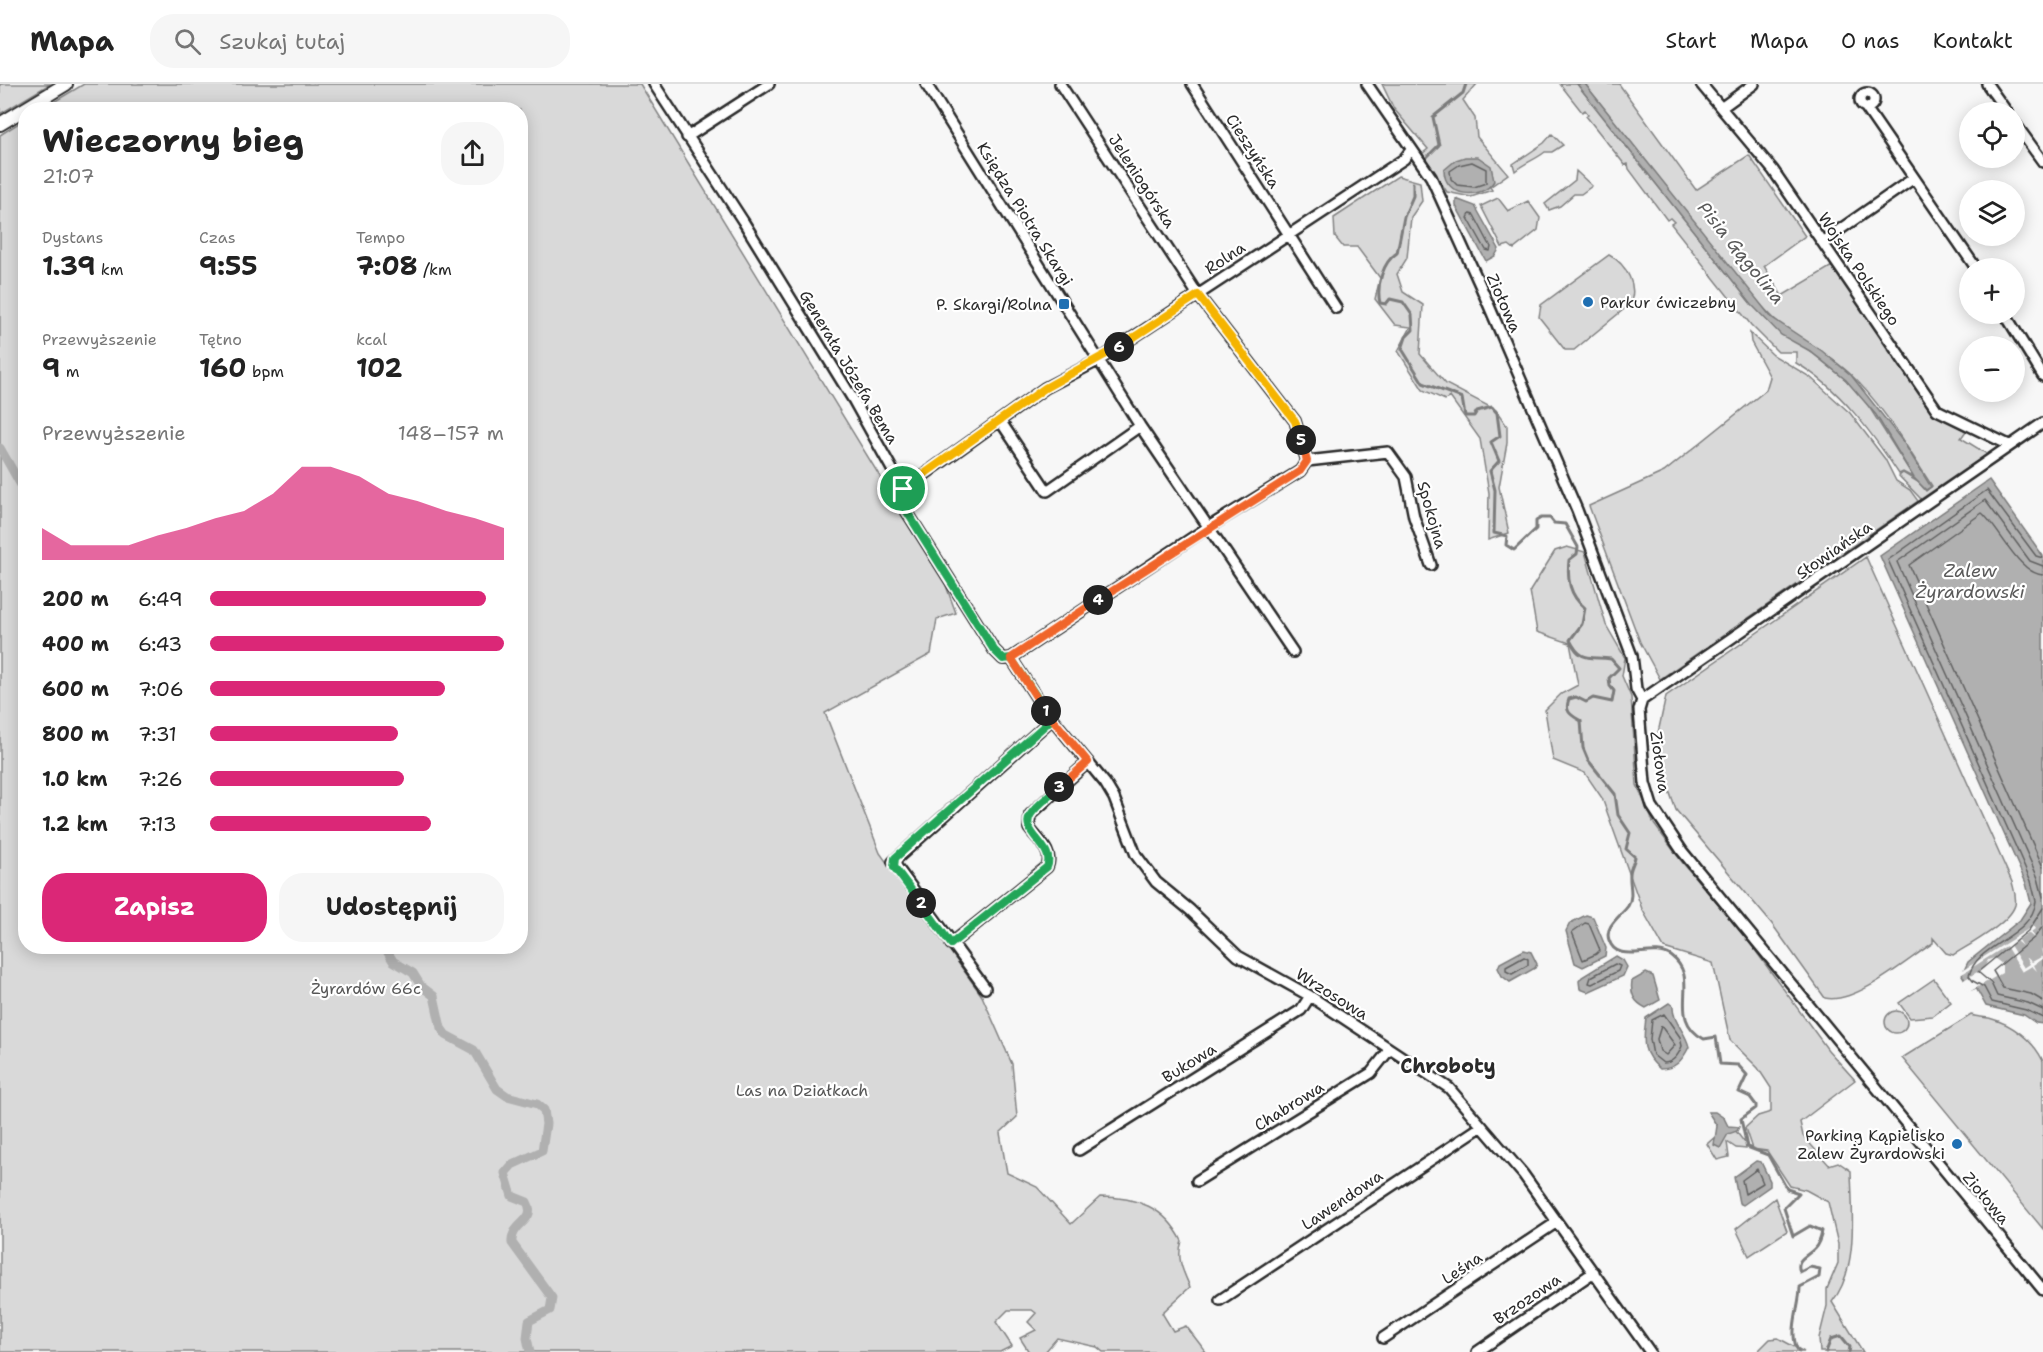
<!DOCTYPE html>
<html lang="pl">
<meta charset="utf-8">
<style>
:root{--surface:#fff;--page:#f6f6f6;--text:#222;--muted:#767676;--line:#e0e0e0;--accent:#db2777}
body{margin:0;font-family:"Shantell Sans",sans-serif;background:var(--page);color:var(--text);height:100vh;display:flex;flex-direction:column;font-size:22px;white-space:nowrap}
*{box-sizing:border-box;margin:0}
p{font-size:20px;color:var(--muted)}
.icon{flex:none;width:33px;height:33px;fill:none;stroke:currentColor;stroke-width:2;stroke-linecap:round;stroke-linejoin:round}
.map{position:relative;flex:1;overflow:hidden}
.panel{position:absolute;left:18px;top:18px;width:510px;height:852px;display:flex;flex-direction:column;background:var(--surface);border-radius:24px;box-shadow:0 3px 15px #0003}
.panel>*{flex:none}
.fabs{position:absolute;left:1959px;top:18px;display:grid;gap:12px}
.fabs a{display:grid;place-items:center;width:66px;height:66px;border-radius:50%;background:var(--surface);box-shadow:0 3px 15px #0003;font-size:30px}
.pin{position:absolute;display:grid;place-items:center;width:51px;height:51px;color:#fff;margin:-26px;border:3px solid #fff;border-radius:50%;box-shadow:0 2px 6px #0007}
.km{position:absolute;width:30px;height:30px;margin:-15px;border-radius:50%;background:#222;color:#fff;font-size:16px;line-height:30px;text-align:center}
.round{display:grid;place-items:center;flex:none;width:63px;height:63px;border-radius:24px;background:var(--page)}
.headline{display:flex;align-items:center;justify-content:space-between;height:102px;padding:0 24px}
h1{font-size:33px;font-weight:700;line-height:45px}
.metrics{display:grid;grid-template-columns:repeat(3,1fr);gap:9px;height:102px;padding:6px 24px}
.metrics div{display:grid;align-content:center}
.metrics b{font-size:26px;font-weight:700}
.metrics small{font-size:16px;font-weight:400}
.metrics p{font-size:16px}
.chart{height:168px;padding:12px 24px}
.chart p{display:flex;justify-content:space-between}
.chart svg{width:100%;height:108px;margin-top:6px;fill:var(--accent);opacity:.7}
.primary-button{display:flex;gap:12px;margin-top:auto;padding:12px 24px}
.primary-button a{flex:1;height:69px;border-radius:24px;background:var(--accent);color:#fff;font-size:24px;font-weight:700;line-height:69px;text-align:center}
.primary-button a+a{background:var(--page);color:var(--text)}
ul{padding:0 24px;list-style:none;font-size:20px}
li{display:grid;grid-template-columns:96px 72px 1fr;align-items:center;height:45px}
li i{height:15px;border-radius:8px;background:var(--accent)}
header{display:flex;align-items:center;gap:36px;box-sizing:border-box;height:84px;padding:0 30px;background:var(--surface);border-bottom:2px solid var(--line)}
header strong{font-size:28px}
nav{display:flex;gap:33px;margin-inline-start:auto;font-size:21px}
.search{width:420px;height:54px;background:var(--page);display:flex;align-items:center;gap:15px;box-sizing:border-box;padding:0 21px;border-radius:24px;color:var(--muted);font-size:22px}
.map>svg:first-child{display:block}
</style>
<header>
<strong>Mapa</strong>
<div class="search"><svg class="icon" aria-label="search" viewBox="0 0 24 24"><circle cx="10" cy="10" r="6"/><path d="M15 15l6 6"/></svg>Szukaj tutaj</div>
<nav><a>Start</a><a>Mapa</a><a>O nas</a><a>Kontakt</a></nav>
</header>
<div class="map">
<svg width="2043" height="1268" viewBox="0 0 2043 1268">
<rect width="100%" height="100%" fill="#f7f7f7"/>
<filter id="ink" filterUnits="userSpaceOnUse"><feTurbulence type="fractalNoise" baseFrequency=".0167" numOctaves="2"/><feDisplacementMap in="SourceGraphic" scale="12" xChannelSelector="R" yChannelSelector="G"/><feConvolveMatrix kernelMatrix="1 2 1 2 8 2 1 2 1" color-interpolation-filters="sRGB"/></filter>
<g filter="url(#ink)">
<!-- green -->
<path fill="#d9d9d9" stroke="#828282" stroke-width="1.5" d="M0,0H50L0,30Z
M84,0H640L945,499L956,529L937,535L931,570L825,629L880,769L982,912L1012,980L1017,1033L1000,1049L1007,1089L1037,1103L1071,1140L1100,1113C1137,1113 1165,1123 1182,1157C1176,1174 1183,1187 1190,1203L1162,1229L1173,1247L1186,1242L1206,1268H1103L1097,1263L1057,1254L1045,1268H1029L1020,1254L1036,1246L1028,1238L1036,1229L1032,1226H1008L996,1238L1012,1262L1000,1268H0V51L25,35L26,862H520V26L42,25Z
M1382,0H1477L1463,16L1475,34L1477,53L1508,90L1490,103L1492,106L1471,113L1447,108L1422,70L1428,65L1394,25Z
M1560,0H1577L1752,221L1846,296L1866,318L1914,394L1903,388L1899,390C1872,349 1839,303 1796,279V268H1778L1751,241L1671,140L1674,138L1670,134L1667,136L1629,85L1628,80L1625,81L1586,32L1588,30L1585,26L1582,28Z
M1585,0H1619L1696,106L1749,71L1805,152L1764,182L1782,212L1832,182L1937,332L1966,347L1961,354L1987,370L1921,415L1899,392L1903,389L1918,398L1926,407L1932,402C1908,365 1882,319 1848,288C1829,271 1808,260 1788,246C1773,236 1763,223 1751,210Z
M1552,50L1563,61L1552,68H1545C1535,76 1524,79 1515,87L1513,80L1544,59Z
M1576,87L1592,102L1581,110H1574L1560,122L1549,126L1545,120L1575,96Z
M1398,92L1420,98L1422,117L1411,133L1407,174L1397,190L1403,208L1423,221L1420,270L1446,300L1496,326L1507,342V359L1499,403L1509,449L1488,456L1489,409L1480,355L1450,313L1445,316L1423,306L1398,267L1411,243L1395,241L1375,215L1380,194L1357,163H1343L1335,153L1334,134Z
M1498,114L1508,127L1528,117L1540,134L1538,146L1514,165L1509,161L1502,163L1481,122Z
M1609,171C1627,180 1639,204 1629,221L1574,266H1565L1539,233L1541,221Z
M1750,249L1773,271L1810,293L1850,329L1885,375L1896,397L1910,406L1918,417L1660,595L1640,558L1589,422L1664,388L1766,306L1770,293L1751,258Z
M1567,463L1585,468L1606,541L1625,574L1622,592L1631,613L1637,701L1654,740L1682,778L1744,851L1828,966L1855,996L1800,1038L1803,1052L1829,1081L1838,1078L1851,1087C1852,1128 1859,1185 1832,1218L1863,1268H1820L1819,1254L1827,1222V1205L1838,1179V1160L1828,1118L1806,1106L1790,1102L1767,1067L1752,1065L1745,1044L1758,1032L1771,1028V1004L1758,984L1730,956L1713,879L1664,864L1642,825L1602,714L1585,689L1553,676L1545,626L1561,610L1578,601L1570,559L1537,548L1530,507L1555,467Z
M1866,473L2012,798C2014,806 2017,813 2015,821C2010,839 1969,861 1953,871L1946,869L1933,854V859C1907,876 1855,921 1825,914L1772,840L1676,726L1660,681L1658,649L1666,612Z
M1934,895L1951,918L1933,932L1910,934L1899,919Z
M1885 938a11 11 0 1 1 22 0a11 11 0 1 1-22 0Z
M1971,931C1976,933 1983,933 1989,934C2012,940 2033,956 2043,977V1145L1902,974Z
M1735,1046L1745,1059L1746,1065L1736,1064L1727,1058L1729,1073L1717,1076L1707,1060L1715,1053V1056Z
M1775,1114L1787,1147L1749,1172L1736,1145Z
M1778,1254L1804,1268H1757L1770,1255Z"/>
<!-- water -->
<path fill="#b0b0b0" stroke="#7b7b7b" stroke-width="1.5" d="M1577,0H1585L1771,233L1822,267L1851,291L1904,359L1931,403L1926,406L1914,394L1876,331L1846,296L1810,267L1781,251L1752,221Z
M1465,73H1478L1491,82L1494,97C1482,117 1444,113 1444,86L1456,76Z
M1456,115L1475,122L1499,165L1495,172L1486,177L1456,122Z
M1989,396L2043,472V940L2036,939L2024,931L1986,922L1976,904L1971,906L1962,891L1968,878L2020,836L2031,819L2026,799L1880,472Z
M1586,831L1593,833L1606,864L1605,872L1583,883L1575,879L1566,847L1570,839Z
M1524,866L1531,868L1537,880L1535,884L1510,898L1502,892L1498,884L1500,879Z
M1616,872L1623,876L1627,883L1623,892L1588,908L1580,905L1579,897L1582,893Z
M1646,889L1653,892L1660,916L1646,924C1634,918 1630,910 1632,897Z
M1669,919L1673,922C1672,937 1686,948 1689,963C1682,977 1675,985 1660,985C1641,969 1643,958 1646,934Z
M1708,1028H1715L1724,1034L1728,1042L1739,1043L1737,1047L1728,1050L1720,1064L1714,1061L1717,1042Z
M1756,1077L1761,1078L1770,1097V1102L1743,1121L1739,1119L1734,1093Z"/>
<!-- pier -->
<path fill="#f7f7f7" d="M2033,842L2035,845L2031,848L2034,854L2028,849L2018,856L2022,862L2016,857L2010,861L2024,884L2030,880L2026,873L2032,878L2043,872L2041,864L2043,867V875L2034,881L2037,887L2032,882L2022,888L2006,862L1959,892L1960,888Z
M1994,874L2002,880V889L1969,908L1962,897L1984,884L1988,876Z"/>
<g fill="none" stroke-linecap="round" stroke-linejoin="round">
<!-- shore -->
<path stroke="#606060" stroke-width="1.5" d="M1472,78L1486,85V99L1474,103L1457,101L1451,95L1450,87L1459,81Z
M1470,130L1474,131L1491,163L1490,167L1486,166L1468,134Z
M2043,474L2036,472L1987,406L1888,476L2031,797L2036,817C2032,854 1976,859 1969,892L1973,897L1984,903L1992,918L2026,926L2043,934
M2043,482L2030,477L1985,416L1897,478L2038,794L2043,813
M2043,491C2019,490 2000,445 1982,429L1909,481L2043,783
M2043,824L2029,846L1978,888L1991,899L1997,912L2028,919L2043,926
M1585,839L1589,840L1600,866L1596,870L1583,876L1572,848Z
M2043,842L2035,853L1993,887L2003,904L2031,910L2043,917
M1524,873L1528,875V881L1512,890L1506,887V883Z
M1615,880L1620,882L1618,887L1592,900L1589,899L1591,893Z
M1664,930L1680,953L1682,962C1679,970 1673,979 1663,979L1653,971L1650,955L1652,936Z
M1661,942L1675,961L1666,971L1660,967L1657,955Z
M1757,1085L1763,1099L1745,1110L1742,1096Z"/>
<!-- stream -->
<path stroke="#7b7b7b" stroke-width="3" d="M1427,73L1439,61L1433,33L1463,9L1466,0
M1413,99V112L1404,133L1397,169C1383,178 1376,201 1380,219L1386,220L1390,215L1403,218L1412,231L1413,246L1406,253L1402,265L1423,299L1462,314L1465,332H1474L1477,327L1492,323L1497,329L1500,352L1491,358L1499,377L1490,387L1495,406L1494,449L1507,452L1506,461L1514,466L1536,445V437L1541,434H1550L1554,439L1565,440L1578,463L1577,470L1569,476C1567,495 1569,511 1585,524L1582,540L1570,556C1581,579 1590,572 1611,575L1619,584L1609,594L1610,602L1614,607L1612,618L1593,614L1586,618L1576,613L1569,615C1564,628 1571,631 1581,637L1583,664L1588,676L1615,710L1618,731L1630,749L1626,765L1635,773C1634,779 1630,784 1630,790C1629,801 1634,811 1628,822C1621,832 1604,842 1609,856C1617,882 1653,859 1671,872C1703,895 1664,933 1704,955L1716,953L1720,980L1738,981L1747,991L1739,1008L1750,1013L1756,1021V1024L1741,1035L1747,1063L1768,1071L1787,1105L1799,1109L1784,1124L1793,1152L1810,1142L1822,1147C1821,1152 1818,1161 1814,1165C1806,1173 1795,1175 1800,1188L1810,1183L1820,1185L1819,1193L1800,1203C1800,1222 1787,1251 1799,1268
M1826,1268L1831,1255L1841,1252L1850,1263L1849,1268"/>
<!-- canal -->
<path stroke="#b0b0b0" stroke-width="9" d="M0,364L26,410
M384,862L393,877L413,889L421,902L434,912L441,944L446,951L474,966L497,1005L507,1012L537,1020L544,1026L546,1040L542,1067L512,1081L505,1089L512,1112L527,1118C538,1137 510,1139 512,1159L552,1214L550,1226L529,1237L527,1254L530,1268"/>
<defs>
<path id="minor" d="M654,0L743,137L854,317L903,405
M926,0L1140,342L1293,568
M1060,0L1198,211L1295,337L1307,377
M1192,0L1336,224
M1367,0L1431,93L1480,201L1577,426L1632,572L1636,605L1642,616L1639,626L1645,699L1652,722L1682,767L2043,1206
M1701,0L1773,86L1937,326L2009,361
M1987,0L2007,28
M1860 16a7 7 0 1 1 14 0a7 7 0 1 1-14 0Z
M1721,24L1754,0
M1866,24L1976,184
M2014,38L2043,78
M687,53L769,0
M1822,158L1914,94
M2005,230L2043,292
M1001,338L1047,407L1140,342
M1307,377L1388,368L1406,393L1414,433L1431,481
M1011,574L1042,622L1105,699L1114,714L1136,771L1156,798L1190,826L1238,872L1310,912L1449,1004L1523,1090L1650,1268
M1011,574L1003,575L994,566L902,420L900,408L1045,304L1099,276L1404,75L1411,66
M1011,574L1207,444L1300,387L1307,377
M1642,616L2043,339
M951,860L1047,783C1054,768 1038,756 1029,744L1030,731L1088,678
M985,904L893,778L1052,635
M1079,1066L1301,926L1310,912
M1197,1097L1371,989L1390,965
M1220,1216L1482,1042
M1383,1254L1557,1138
M1477,1268L1594,1188"/>
<path id="major" d="M0,40L66,0"/>
</defs>
<!-- minor casing -->
<use href="#minor" stroke="#2b2b2b" stroke-width="14"/>
<!-- major casing -->
<use href="#major" stroke="#2b2b2b" stroke-width="16"/>
<!-- minor -->
<use href="#minor" stroke="#fff" stroke-width="9"/>
<!-- major -->
<use href="#major" stroke="#fff" stroke-width="12"/>
</g>
</g>
<g fill="none" stroke-linecap="round" stroke-linejoin="round" filter="url(#ink)">
<defs>
<path id="split-1" d="M903,405L898,410L899,415L994,566L1003,575L1011,574L1046,627"/>
<path id="split-2" d="M921,819L894,783L895,774L1052,635L1046,627"/>
<path id="split-3" d="M921,819L951,860L1047,783C1056,762 1018,749 1031,730C1038,720 1050,712 1059,703"/>
<path id="split-4" d="M1059,703L1088,678L1042,622L1011,574L1098,516"/>
<path id="split-5" d="M1098,516L1300,387L1307,377L1301,356"/>
<path id="split-6" d="M1119,263L1198,211L1295,337L1301,356"/>
<path id="split-7" d="M903,405L1045,304L1119,263"/>
</defs>
<!-- split-1 casing -->
<use href="#split-1" stroke="#fff" stroke-width="12"/>
<!-- split-2 casing -->
<use href="#split-2" stroke="#fff" stroke-width="12"/>
<!-- split-3 casing -->
<use href="#split-3" stroke="#fff" stroke-width="12"/>
<!-- split-4 casing -->
<use href="#split-4" stroke="#fff" stroke-width="12"/>
<!-- split-5 casing -->
<use href="#split-5" stroke="#fff" stroke-width="12"/>
<!-- split-6 casing -->
<use href="#split-6" stroke="#fff" stroke-width="12"/>
<!-- split-7 casing -->
<use href="#split-7" stroke="#fff" stroke-width="12"/>
<!-- split-1 -->
<use href="#split-1" stroke="#22a559" stroke-width="8"/>
<!-- split-2 -->
<use href="#split-2" stroke="#22a559" stroke-width="8"/>
<!-- split-3 -->
<use href="#split-3" stroke="#22a559" stroke-width="8"/>
<!-- split-4 -->
<use href="#split-4" stroke="#f0652b" stroke-width="8"/>
<!-- split-5 -->
<use href="#split-5" stroke="#f0652b" stroke-width="8"/>
<!-- split-6 -->
<use href="#split-6" stroke="#f5b400" stroke-width="8"/>
<!-- split-7 -->
<use href="#split-7" stroke="#f5b400" stroke-width="8"/>
</g>
<!-- markers -->
<g fill="#1f6fb2" stroke="#fff" stroke-width="2">
<circle cx="1588" cy="218" r="6"/>
<rect x="1058" y="214" width="12" height="12" rx="3"/>
<circle cx="1957" cy="1060" r="6"/>
</g>
<g text-anchor="middle" dominant-baseline="central" stroke-width="4.5" stroke-linejoin="round" paint-order="stroke">
<!-- street labels -->
<g font-size="16" fill="#2b2b2b" stroke="#fff">
<text transform="translate(1253 67) rotate(57)">Cieszyńska</text>
<text transform="translate(1142 97) rotate(57)">Jeleniogórska</text>
<text transform="translate(1025 130) rotate(58)">Księdza Piotra Skargi</text>
<text transform="translate(1225 174) rotate(-34)">Rolna</text>
<text transform="translate(1859 185) rotate(56)">Wojska Polskiego</text>
<text transform="translate(1504 219) rotate(66)">Ziołowa</text>
<text transform="translate(849 283) rotate(59)">Generała Józefa Bema</text>
<text transform="translate(1432 431) rotate(74)">Spokojna</text>
<text transform="translate(1834 466) rotate(-35)">Słowiańska</text>
<text transform="translate(1660 678) rotate(82)">Ziołowa</text>
<text transform="translate(1332 910) rotate(32)">Wrzosowa</text>
<text transform="translate(1189 979) rotate(-32)">Bukowa</text>
<text transform="translate(1289 1022) rotate(-32)">Chabrowa</text>
<text transform="translate(1986 1114) rotate(50)">Ziołowa</text>
<text transform="translate(1342 1116) rotate(-34)">Lawendowa</text>
<text transform="translate(1462 1184) rotate(-34)">Leśna</text>
<text transform="translate(1527 1215) rotate(-34)">Brzozowa</text>
</g>
<!-- poi labels -->
<g font-size="16" fill="#2b2b2b" stroke="#fff" text-anchor="end">
<text x="1600" y="218" text-anchor="start">Parkur ćwiczebny</text>
<text x="1052" y="220">P. Skargi/Rolna</text>
<text x="1945" y="1051">Parking Kąpielisko<tspan x="1945" dy="18">Zalew Żyrardowski</tspan></text>
</g>
<!-- park labels -->
<g font-size="16" fill="#565656" stroke="#fff">
<text x="366" y="904">Żyrardów 66c</text>
<text x="802" y="1006">Las na Działkach</text>
</g>
<!-- water labels -->
<g font-size="18" font-style="italic" fill="#5a5a5a" stroke="#fff">
<text transform="translate(1741 169) rotate(51)">Pisia Gągolina</text>
<text x="1970" y="487">Zalew<tspan x="1970" dy="21">Żyrardowski</tspan></text>
</g>
<!-- quarter labels -->
<g font-size="20" font-weight="bold" fill="#2b2b2b" stroke="#fff">
<text x="1448" y="982">Chroboty</text>
</g>
</g>
</svg>
<div class="fabs">
<a><svg class="icon" aria-label="locate" viewBox="0 0 24 24"><circle cx="12" cy="12" r="6"/><path d="M12 2v4M12 18v4M2 12h4M18 12h4"/></svg></a>
<a><svg class="icon" aria-label="layers" viewBox="0 0 24 24"><path d="M12 4l9 5-9 5-9-5zM3 14l9 5 9-5"/></svg></a>
<a>+</a>
<a>−</a>
</div>
<div class="pin" style="left:903px;top:405px;background:#1e9e55"><svg class="icon" aria-label="arrive" viewBox="0 0 24 24"><path d="M6 21V4h12l-3 4 3 4H6"/></svg></div>
<b class="km" style="left:1046px;top:627px">1</b>
<b class="km" style="left:921px;top:819px">2</b>
<b class="km" style="left:1059px;top:703px">3</b>
<b class="km" style="left:1098px;top:516px">4</b>
<b class="km" style="left:1301px;top:356px">5</b>
<b class="km" style="left:1119px;top:263px">6</b>
<section class="panel">
<div class="headline"><div><h1>Wieczorny bieg</h1><p>21:07</p></div><a class="round"><svg class="icon" aria-label="share" viewBox="0 0 24 24"><path d="M12 15V3M7 8l5-5 5 5M5 13v7h14v-7"/></svg></a></div>
<div class="metrics">
<div><p>Dystans</p><b>1.39<small> km</small></b></div>
<div><p>Czas</p><b>9:55</b></div>
<div><p>Tempo</p><b>7:08<small> /km</small></b></div>
</div>
<div class="metrics">
<div><p>Przewyższenie</p><b>9<small> m</small></b></div>
<div><p>Tętno</p><b>160<small> bpm</small></b></div>
<div><p>kcal</p><b>102</b></div>
</div>
<div class="chart"><p><span>Przewyższenie</span>148–157 m</p>
<svg viewBox="0 0 160 44" preserveAspectRatio="none"><path d="M0 44V31L10 38L20 38L30 38L40 34L50 31L60 27L70 24L80 17L90 6L100 6L110 10L120 17L130 20L140 24L150 27L160 31V44z"/></svg>
</div>
<ul>
<li><b>200 m</b>6:49<i style="width:94%"></i></li>
<li><b>400 m</b>6:43<i style="width:100%"></i></li>
<li><b>600 m</b>7:06<i style="width:80%"></i></li>
<li><b>800 m</b>7:31<i style="width:64%"></i></li>
<li><b>1.0 km</b>7:26<i style="width:66%"></i></li>
<li><b>1.2 km</b>7:13<i style="width:75%"></i></li>
</ul>
<div class="primary-button"><a>Zapisz</a><a>Udostępnij</a></div>
</section>
</div>
